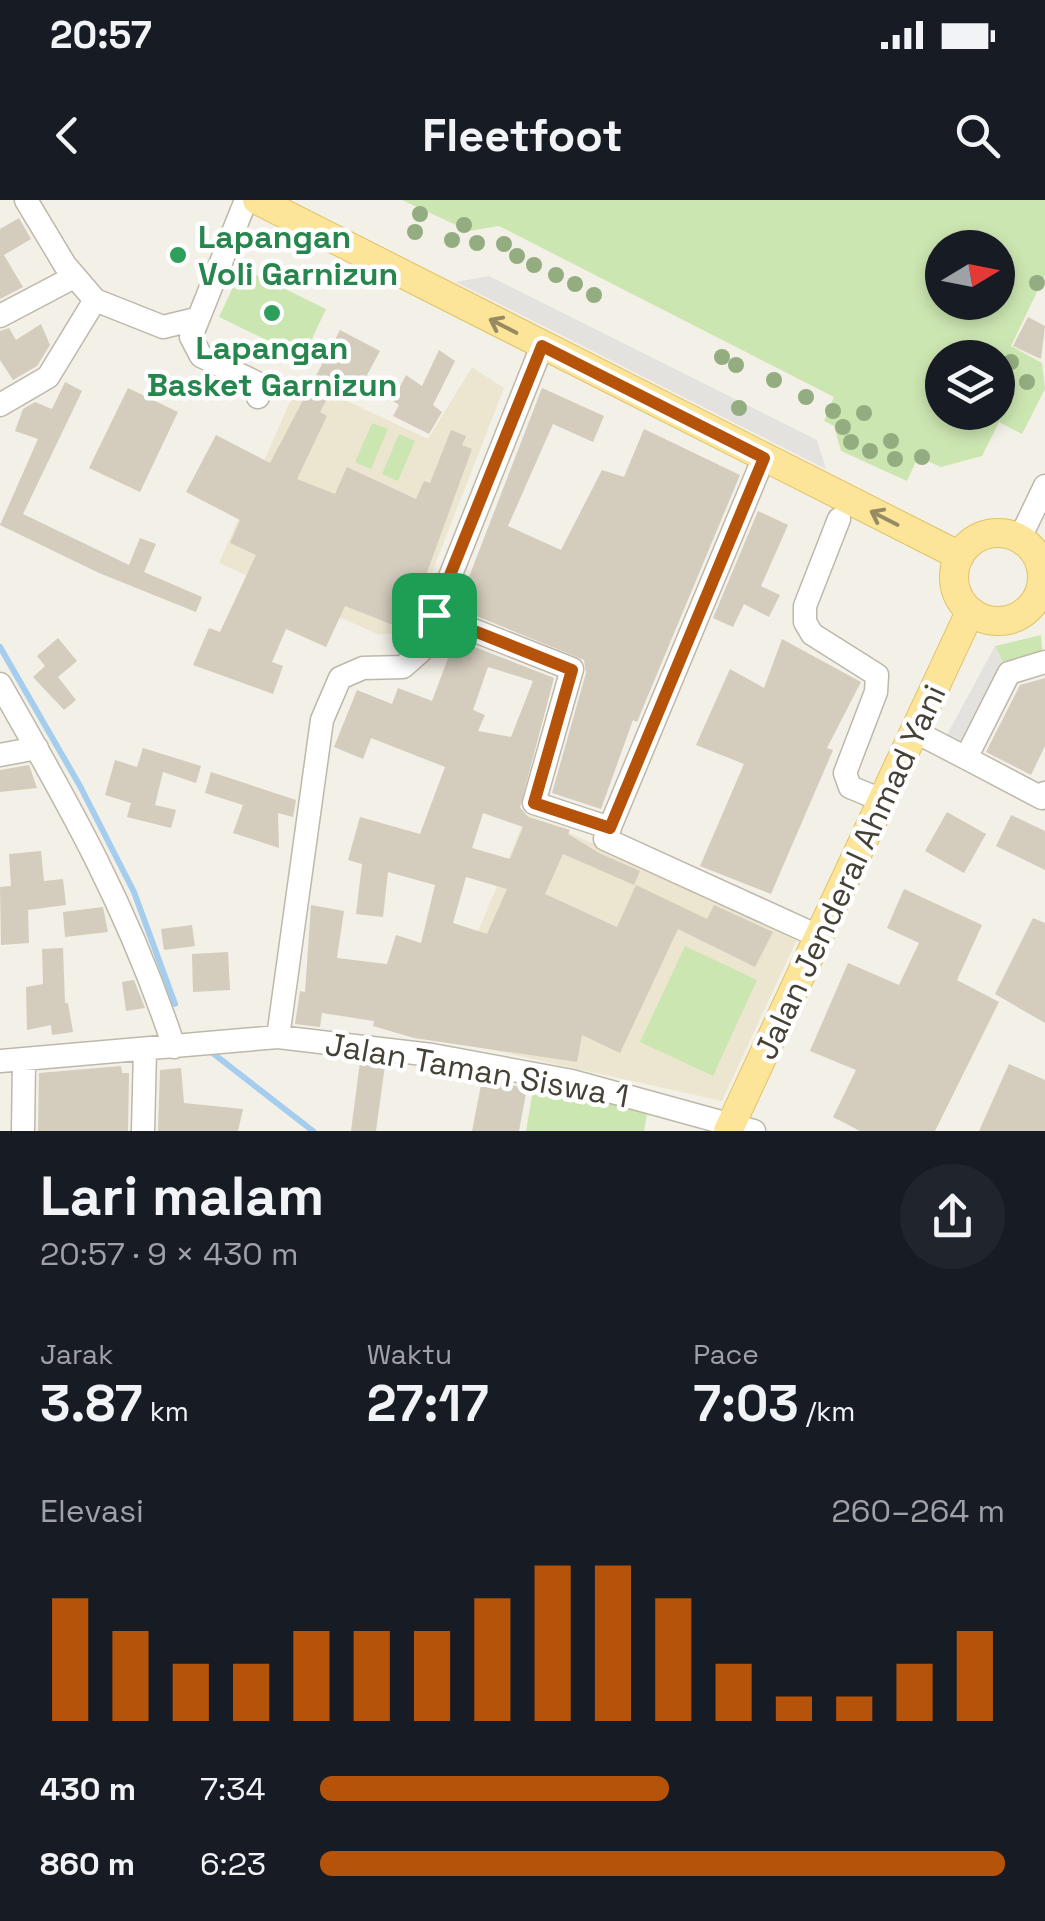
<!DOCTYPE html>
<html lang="id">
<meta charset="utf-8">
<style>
:root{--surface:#171b24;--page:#20242c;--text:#f1f3f6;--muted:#9ea1a6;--accent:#b45309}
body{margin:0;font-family:"Space Grotesk",sans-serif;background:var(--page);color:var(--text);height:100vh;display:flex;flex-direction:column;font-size:38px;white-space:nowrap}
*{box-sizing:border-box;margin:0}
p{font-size:32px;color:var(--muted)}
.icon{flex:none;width:55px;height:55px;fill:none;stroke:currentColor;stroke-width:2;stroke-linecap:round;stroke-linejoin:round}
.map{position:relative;height:931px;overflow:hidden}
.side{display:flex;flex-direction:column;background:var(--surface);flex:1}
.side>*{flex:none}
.needle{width:65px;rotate:80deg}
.fabs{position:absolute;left:925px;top:30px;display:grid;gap:20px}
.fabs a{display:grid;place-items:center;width:90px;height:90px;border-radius:50%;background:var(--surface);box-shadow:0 5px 15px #0003;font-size:50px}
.pin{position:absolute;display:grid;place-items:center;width:85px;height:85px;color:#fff;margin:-42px;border-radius:20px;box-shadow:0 5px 15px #0006}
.round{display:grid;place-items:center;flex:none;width:105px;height:105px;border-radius:52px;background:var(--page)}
.headline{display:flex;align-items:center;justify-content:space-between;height:170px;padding:0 40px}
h1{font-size:55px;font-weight:800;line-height:75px}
.figures{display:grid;grid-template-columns:repeat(3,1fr);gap:15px;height:170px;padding:10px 40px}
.figures div{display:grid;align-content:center}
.figures b{font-size:50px;font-weight:800}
.figures small{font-size:28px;font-weight:400}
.figures p{font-size:28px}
.chart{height:280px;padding:20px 40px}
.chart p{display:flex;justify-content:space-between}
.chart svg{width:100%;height:180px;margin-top:10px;stroke:var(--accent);stroke-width:6}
ul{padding:0 40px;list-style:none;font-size:32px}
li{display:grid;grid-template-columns:160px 120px 1fr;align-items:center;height:75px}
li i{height:25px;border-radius:12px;background:var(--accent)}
.status{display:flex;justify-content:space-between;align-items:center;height:70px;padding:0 50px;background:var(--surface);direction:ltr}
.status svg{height:28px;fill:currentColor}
header{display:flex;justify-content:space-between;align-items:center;height:130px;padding:0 40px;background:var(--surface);font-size:45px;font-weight:800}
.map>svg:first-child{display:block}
</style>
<div class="status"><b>20:57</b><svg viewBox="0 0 49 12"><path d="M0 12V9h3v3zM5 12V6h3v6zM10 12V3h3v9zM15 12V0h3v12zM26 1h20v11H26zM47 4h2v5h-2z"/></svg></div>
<header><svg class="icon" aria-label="back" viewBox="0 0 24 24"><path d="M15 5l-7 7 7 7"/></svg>Fleetfoot<svg class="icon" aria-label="search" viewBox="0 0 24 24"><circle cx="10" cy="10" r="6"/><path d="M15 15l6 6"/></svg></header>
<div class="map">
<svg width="1045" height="931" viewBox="0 0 1045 931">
<rect width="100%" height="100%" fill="#f3f0e7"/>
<!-- education -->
<path fill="#ece6d1" d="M472,167L504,188L408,434H377L219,363L300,179L428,239Z
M527,614L799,735L722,901L434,837Z"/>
<!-- green -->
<path fill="#cce6b1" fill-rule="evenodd" d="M402,0H1045V75L1011,146L1042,163L1045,189L1022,234L999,222L982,256L941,267L918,257L907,281L841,251L834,226L824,221L834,197L499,26L469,31ZM942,48H998V102H942ZM942,158H998V212H942Z
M242,68L326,109L303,158L219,117Z
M372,223L388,229L371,269L355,262Z
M399,234L415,241L398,281L382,274Z
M1041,435L1043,459L1008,473L995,446Z
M685,746L757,780L713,876L640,842Z
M535,878L648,908L644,931H526Z"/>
<!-- parking -->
<path fill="#e4e2df" d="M489,76L817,240L826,269L456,82Z
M995,446L1008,475L965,557L941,546Z"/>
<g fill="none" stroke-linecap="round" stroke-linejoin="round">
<!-- stream -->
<path stroke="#a5cdee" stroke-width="6" d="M0,447L80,586L134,692L175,804
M210,851L313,931"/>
</g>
<!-- building -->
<path fill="#d4ccbd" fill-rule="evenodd" d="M19,18L31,39L4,55L23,87L0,99V29Z
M1028,117L1045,126L1041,159L1013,146Z
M41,124L50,145L37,166L13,180L0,160V131L9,128L16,140Z
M340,130L380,151L360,188L339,176L320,212L327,216L297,279L335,294L347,267L416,299L424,281L430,283L451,230L466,236L462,245L472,249L406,430L345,406L326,447L286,429L272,462L283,466L273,494L193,465L209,428L220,432L256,355L230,343L240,320L186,292L216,235L270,263Z
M439,150L455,161L433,205L442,212L429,234L393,216L399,205L393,201L406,175L422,186Z
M65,182L82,191L23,314L129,365L140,338L156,344L144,372L202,397L196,412L99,373L0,325L38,239L15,231L23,209L35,202L52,209Z
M128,188L178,212L140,292L89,268Z
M542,188L604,216L593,242L553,224L508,326L561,350L602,270L624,277L644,229L740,275L637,522L633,520L601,609L552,593L586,473L584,460L457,408Z
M758,311L788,325L761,386L780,395L769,417L744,404L733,427L713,418Z
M449,437L554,478L520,607L528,617L570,630L568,634L599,653L640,671L634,685L563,654L545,694L617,727L636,685L707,719L714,705L773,732L755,767L678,729L620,853L582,835L577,862L414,838L373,826L374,821L322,813L320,827L295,824L300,791L305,792L311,705L344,711L337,758L387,764L396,735L421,743L435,685L388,672L383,717L356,714L362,664L348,660L360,617L420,634L445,567L371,538L363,559L334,547L357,490L392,504L398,488L432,501L450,453L444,451ZM488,467L533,481L511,537L478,531L485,515L473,510ZM483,613L523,627L510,659L472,648ZM466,677L507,689L487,734L453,723Z
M58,438L77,461L58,477L76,500L64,510L33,477L45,466L37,456Z
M782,439L861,482L827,548L833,550L771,694L700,666L744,564L696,545L730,469L764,488Z
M1045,478V546L1031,575L986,552L1020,485Z
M143,548L201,566L196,583L163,572L155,605L176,610L171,628L127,617L131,603L105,595L115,560L137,567Z
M29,565L37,588L0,592V570Z
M211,572L296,600L293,617L278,613L279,648L233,633L243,605L205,593Z
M947,612L986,634L964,673L925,651Z
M1011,615L1045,631V670L996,646Z
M41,651L44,681L63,679L66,705L28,710L29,743L1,745L0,687L11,686L9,654Z
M904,689L982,725L957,780L999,802L935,931H860L833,917L856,870L810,851L848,763L899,785L919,743L887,728Z
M103,707L108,732L65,737L63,712Z
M1033,718L1045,723V823L995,794Z
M192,725L195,746L164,750L161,729Z
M63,748L65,803H68L73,832L52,835L51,825L27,830L26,787L43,784L42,749Z
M228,752L230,790L193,792L192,754Z
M134,780L145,808L126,811L122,782Z
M360,862L385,865L376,931H351Z
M1009,864L1045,880V931H979Z
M121,866L122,873H129L128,931H38L39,873Z
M181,868L184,903L243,909L238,931H158L160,870Z
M482,880L527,888L519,931H472Z"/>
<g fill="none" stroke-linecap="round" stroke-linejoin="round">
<defs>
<path id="minor" d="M26,0L65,65L95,100L163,127L196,119
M246,0L191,137L201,156L255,182L258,197
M0,116L74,77
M0,205L48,177L95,100
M764,257L605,639L820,737
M839,319L805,406V422L812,434L877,475L876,492L845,573L850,587L884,601
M1020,338L1045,286
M435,415L572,469L534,603L610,628
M0,484C71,608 129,710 174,847
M916,532L966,558L1009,473L1045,462
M0,555L37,548
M966,558L1042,598L1045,593
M278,837L322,520L340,478L363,468L403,467L420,452L542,146
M0,861L278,837L432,855L572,881L754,931
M23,931L24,861
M143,931L145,850"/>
<path id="major" d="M257,0L960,356
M954 377a44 44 0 1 1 88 0a44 44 0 1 1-88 0Z
M728,931L970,412"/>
</defs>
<!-- minor casing -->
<use href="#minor" stroke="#beb8aa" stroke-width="25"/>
<!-- major casing -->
<use href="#major" stroke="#e1c267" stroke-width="30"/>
<!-- minor -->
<use href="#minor" stroke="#fff" stroke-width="22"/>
<!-- major -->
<use href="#major" stroke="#fce498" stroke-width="28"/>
</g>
<!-- trees -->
<g fill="#93ad80">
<circle cx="420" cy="14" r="8"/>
<circle cx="464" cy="25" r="8"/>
<circle cx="415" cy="32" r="8"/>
<circle cx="452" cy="40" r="8"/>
<circle cx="477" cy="43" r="8"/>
<circle cx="504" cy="44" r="8"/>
<circle cx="517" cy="56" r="8"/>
<circle cx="534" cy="65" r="8"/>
<circle cx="556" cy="75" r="8"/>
<circle cx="1037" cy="83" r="8"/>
<circle cx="575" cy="84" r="8"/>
<circle cx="594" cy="95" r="8"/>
<circle cx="722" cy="157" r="8"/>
<circle cx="1011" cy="162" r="8"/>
<circle cx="736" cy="165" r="8"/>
<circle cx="774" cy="180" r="8"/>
<circle cx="1027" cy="182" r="8"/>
<circle cx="806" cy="197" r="8"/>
<circle cx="739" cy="208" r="8"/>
<circle cx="833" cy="211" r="8"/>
<circle cx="864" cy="213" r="8"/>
<circle cx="843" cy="227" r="8"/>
<circle cx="891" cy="241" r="8"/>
<circle cx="851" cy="242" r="8"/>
<circle cx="870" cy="251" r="8"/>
<circle cx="922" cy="257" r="8"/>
<circle cx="895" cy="259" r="8"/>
</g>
<!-- one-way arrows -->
<defs><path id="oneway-shaft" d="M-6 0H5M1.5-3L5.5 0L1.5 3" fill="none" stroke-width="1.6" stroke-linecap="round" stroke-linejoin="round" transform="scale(2.5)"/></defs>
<g stroke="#988a62">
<use href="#oneway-shaft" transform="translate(503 126) rotate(-153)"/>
<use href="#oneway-shaft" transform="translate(884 318) rotate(-153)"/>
</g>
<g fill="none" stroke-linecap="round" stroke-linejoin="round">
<defs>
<path id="route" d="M542,146L764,258L610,628L534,603L572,470L434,415Z"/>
</defs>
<!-- route casing -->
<use href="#route" stroke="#fff" stroke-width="20"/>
<!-- route -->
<use href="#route" stroke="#b45309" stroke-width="12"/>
</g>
<!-- markers -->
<g fill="#2e9e5b" stroke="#fff" stroke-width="4">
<circle cx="178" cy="55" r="10"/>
<circle cx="272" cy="113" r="10"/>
</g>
<g text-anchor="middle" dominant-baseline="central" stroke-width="9" stroke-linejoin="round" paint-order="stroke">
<!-- leisure labels -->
<g font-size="32" font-weight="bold" fill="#27864d" stroke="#fff" text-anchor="start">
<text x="198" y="37">Lapangan<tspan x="198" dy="37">Voli Garnizun</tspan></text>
<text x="272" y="148" text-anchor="middle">Lapangan<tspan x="272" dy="37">Basket Garnizun</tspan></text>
</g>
<!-- street labels -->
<g font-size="32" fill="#464136" stroke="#fff">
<text transform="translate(850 672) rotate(-65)">Jalan Jenderal Ahmad Yani</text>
<text transform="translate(477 870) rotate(10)">Jalan Taman Siswa 1</text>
</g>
</g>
</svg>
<div class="fabs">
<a><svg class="needle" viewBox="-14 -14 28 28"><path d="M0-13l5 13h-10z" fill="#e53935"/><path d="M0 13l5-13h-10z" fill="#9ea1a6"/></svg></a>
<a><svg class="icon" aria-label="layers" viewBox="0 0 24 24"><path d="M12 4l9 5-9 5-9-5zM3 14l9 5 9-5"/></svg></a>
</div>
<div class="pin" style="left:434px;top:415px;background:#1e9e55"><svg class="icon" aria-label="arrive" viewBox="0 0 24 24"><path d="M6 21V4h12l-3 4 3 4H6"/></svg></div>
</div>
<section class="side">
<div class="headline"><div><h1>Lari malam</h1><p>20:57 · 9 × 430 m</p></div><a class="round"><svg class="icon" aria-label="share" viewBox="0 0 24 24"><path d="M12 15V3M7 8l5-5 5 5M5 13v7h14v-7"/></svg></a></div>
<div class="figures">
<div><p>Jarak</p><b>3.87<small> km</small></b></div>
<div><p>Waktu</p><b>27:17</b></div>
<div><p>Pace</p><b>7:03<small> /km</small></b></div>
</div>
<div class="chart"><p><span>Elevasi</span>260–264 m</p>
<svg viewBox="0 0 160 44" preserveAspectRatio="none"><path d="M5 44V14M15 44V22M25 44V30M35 44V30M45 44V22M55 44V22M65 44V22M75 44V14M85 44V6M95 44V6M105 44V14M115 44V30M125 44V38M135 44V38M145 44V30M155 44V22"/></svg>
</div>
<ul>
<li><b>430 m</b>7:34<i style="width:51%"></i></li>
<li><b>860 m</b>6:23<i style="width:100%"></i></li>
</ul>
</section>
